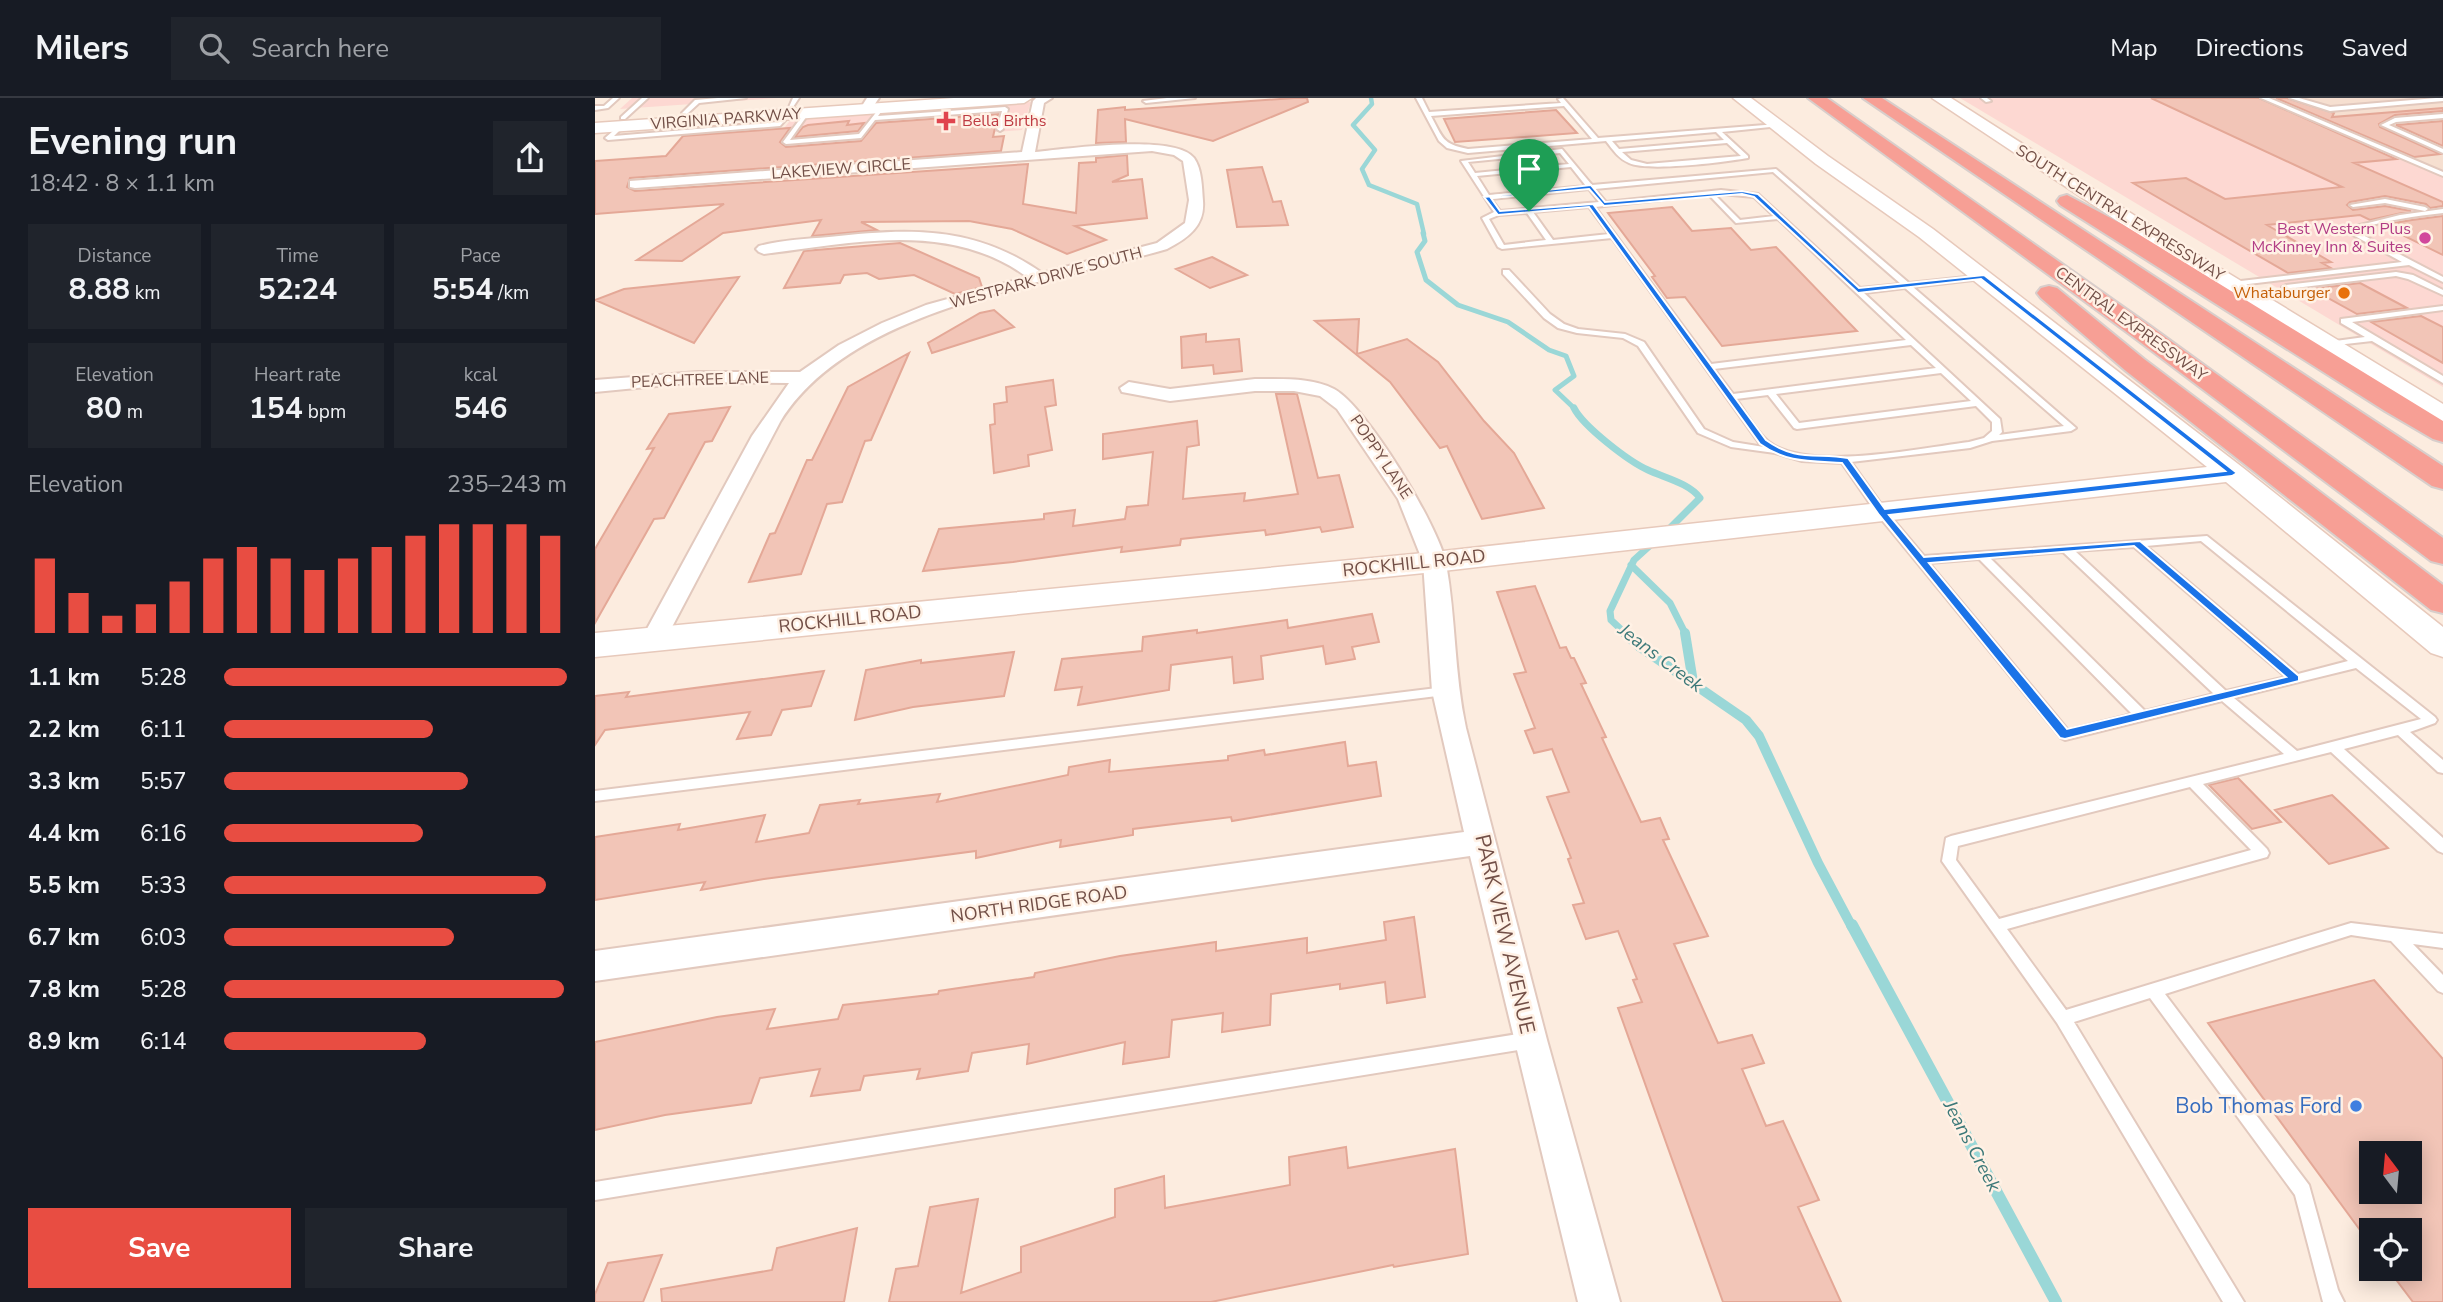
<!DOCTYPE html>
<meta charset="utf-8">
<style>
:root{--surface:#171b24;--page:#20242c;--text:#f1f3f6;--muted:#9ea1a6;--line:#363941;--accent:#e84d42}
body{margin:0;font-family:"Nunito Sans",sans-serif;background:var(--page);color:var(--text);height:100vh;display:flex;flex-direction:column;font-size:26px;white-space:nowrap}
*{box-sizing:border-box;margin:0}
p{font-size:23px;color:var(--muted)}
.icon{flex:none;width:38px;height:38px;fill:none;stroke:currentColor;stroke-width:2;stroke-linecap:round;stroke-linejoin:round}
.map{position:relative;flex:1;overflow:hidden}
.panel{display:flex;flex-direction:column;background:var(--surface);width:595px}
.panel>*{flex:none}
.needle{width:46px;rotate:344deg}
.fabs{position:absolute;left:1764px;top:1043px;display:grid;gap:14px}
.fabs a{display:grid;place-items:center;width:63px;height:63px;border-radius:0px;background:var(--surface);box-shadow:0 4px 18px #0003;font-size:35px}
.pin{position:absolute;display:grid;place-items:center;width:60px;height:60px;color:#fff;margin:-72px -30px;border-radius:50% 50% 50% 0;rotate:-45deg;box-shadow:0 0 7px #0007}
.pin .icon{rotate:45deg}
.round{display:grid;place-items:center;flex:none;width:74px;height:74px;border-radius:0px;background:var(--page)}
.summary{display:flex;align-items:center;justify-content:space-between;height:119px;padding:0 28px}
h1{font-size:38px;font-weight:700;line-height:52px}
.figures{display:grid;grid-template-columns:repeat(3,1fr);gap:10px;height:119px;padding:7px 28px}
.figures div{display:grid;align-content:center;border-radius:0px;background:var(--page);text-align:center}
.figures b{font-size:30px;font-weight:700}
.figures small{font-size:19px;font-weight:400}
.figures p{font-size:19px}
.chart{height:196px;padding:14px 28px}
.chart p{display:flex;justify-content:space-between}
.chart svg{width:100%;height:126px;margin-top:7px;stroke:var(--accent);stroke-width:6}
.action{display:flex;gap:14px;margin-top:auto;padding:14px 28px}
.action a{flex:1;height:80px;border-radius:0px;background:var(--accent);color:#fff;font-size:28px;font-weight:700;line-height:80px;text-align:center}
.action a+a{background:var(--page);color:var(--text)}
ul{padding:0 28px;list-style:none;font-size:23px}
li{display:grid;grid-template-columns:112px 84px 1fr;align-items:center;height:52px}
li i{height:18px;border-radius:9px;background:var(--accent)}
header{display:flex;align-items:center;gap:42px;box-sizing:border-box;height:98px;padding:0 35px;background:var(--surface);border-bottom:2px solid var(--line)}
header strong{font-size:33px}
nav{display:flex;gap:38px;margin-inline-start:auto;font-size:24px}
.search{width:490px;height:63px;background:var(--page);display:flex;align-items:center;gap:18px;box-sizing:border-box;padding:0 24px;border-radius:0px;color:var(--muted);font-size:26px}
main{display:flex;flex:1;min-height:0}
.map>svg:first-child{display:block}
</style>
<header>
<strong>Milers</strong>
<div class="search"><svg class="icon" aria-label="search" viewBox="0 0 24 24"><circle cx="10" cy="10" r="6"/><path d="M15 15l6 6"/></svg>Search here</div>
<nav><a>Map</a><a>Directions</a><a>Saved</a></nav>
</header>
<main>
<section class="panel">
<div class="summary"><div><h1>Evening run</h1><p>18:42 · 8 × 1.1 km</p></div><a class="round"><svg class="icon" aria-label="share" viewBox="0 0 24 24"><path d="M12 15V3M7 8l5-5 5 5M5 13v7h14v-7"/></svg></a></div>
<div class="figures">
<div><p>Distance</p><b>8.88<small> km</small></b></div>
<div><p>Time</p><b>52:24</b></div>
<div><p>Pace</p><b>5:54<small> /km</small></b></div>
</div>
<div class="figures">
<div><p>Elevation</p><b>80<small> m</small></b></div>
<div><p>Heart rate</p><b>154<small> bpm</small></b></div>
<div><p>kcal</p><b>546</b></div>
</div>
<div class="chart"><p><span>Elevation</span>235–243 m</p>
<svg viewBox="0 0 160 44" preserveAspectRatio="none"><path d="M5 44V18M15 44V30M25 44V38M35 44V34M45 44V26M55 44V18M65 44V14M75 44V18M85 44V22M95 44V18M105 44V14M115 44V10M125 44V6M135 44V6M145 44V6M155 44V10"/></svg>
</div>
<ul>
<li><b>1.1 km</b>5:28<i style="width:100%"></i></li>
<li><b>2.2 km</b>6:11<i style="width:61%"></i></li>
<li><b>3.3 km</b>5:57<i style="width:71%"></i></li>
<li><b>4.4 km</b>6:16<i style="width:58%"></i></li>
<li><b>5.5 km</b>5:33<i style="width:94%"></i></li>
<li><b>6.7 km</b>6:03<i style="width:67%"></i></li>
<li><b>7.8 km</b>5:28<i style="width:99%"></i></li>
<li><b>8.9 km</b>6:14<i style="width:59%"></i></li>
</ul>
<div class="action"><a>Save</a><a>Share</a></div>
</section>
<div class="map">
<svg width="1848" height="1204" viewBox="0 0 1848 1204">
<rect width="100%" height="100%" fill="#fcecdf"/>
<!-- residential -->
<path fill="#f6dfd0" d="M1675,0H1848V73L1721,19Z"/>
<!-- commercial -->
<path fill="#fdd8d2" d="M37,0H183L25,11Z
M1365,0H1675L1848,73V289Z
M436,4L427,32L172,52L197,20Z"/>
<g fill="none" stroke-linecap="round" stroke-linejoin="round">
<!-- stream-far4 -->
<path stroke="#9ad7d7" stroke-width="4.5" d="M776,0L777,6L758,27L780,52L767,71L774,87L822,106L829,136"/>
<!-- stream-far3 -->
<path stroke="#9ad7d7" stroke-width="5" d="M828,135L830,143L822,154L831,182L863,207L913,224L954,252L971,258L979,278L960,292L980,311"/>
<!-- stream-far2 -->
<path stroke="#9ad7d7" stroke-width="7" d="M979,310C988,328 1033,363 1053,372C1070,380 1094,385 1105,400L1071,434
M1036,467L1075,505L1091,537
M1032,537L1016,522L1015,513L1039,462L1060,443"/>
<!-- stream-far1 -->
<path stroke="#9ad7d7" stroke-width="10" d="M1030,535L1045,549L1151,622L1164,638L1223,765L1257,829
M1090,535L1098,584"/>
<!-- stream -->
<path stroke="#9ad7d7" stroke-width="12" d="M1257,827L1461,1204"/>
</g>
<!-- building -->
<path fill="#f2c5b7" stroke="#e4a897" stroke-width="2" fill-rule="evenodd" d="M699,0H712L713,4L618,43L530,21L531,44L501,45L503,12L530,9V12Z
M1556,0H1664L1801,61L1759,65L1848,104V108L1835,110L1831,106L1790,98L1755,104L1752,107L1758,112L1790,108L1816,113L1775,122L1765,117L1672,127L1736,164L1727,165L1736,170L1693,175L1538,85L1591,80L1630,101L1747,89Z
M1681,0H1692L1739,15L1737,19L1848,10V13L1800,17L1784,26L1785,29L1845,56L1819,59Z
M961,12L982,35L860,44L849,21Z
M403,16L398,39L409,38L406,53L35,80L32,89L40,93L433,66L428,106L481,115L484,65L501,64V60L532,57L533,77L517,84L547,81L552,120L480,128L511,142L472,156L417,131L374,123L266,124L282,132L217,138L226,122L128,135L87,163L42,162L129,106L0,116V63L71,58L88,38L195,30L185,44L191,49L266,43L281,25Z
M254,23L252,27L269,25L263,33L200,39L208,29L213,27Z
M1848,23V48L1801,27H1802Z
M667,69L678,104L686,103L693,127L642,129L632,72Z
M1077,109L1097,133L1136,130L1156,152L1181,149L1262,233L1127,248L1090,199L1072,200L1057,179L1060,178L1013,115Z
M1848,118V157L1787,127L1817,122Z
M305,145L384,180L387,189L360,196L319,177L284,181L272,175L249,177L245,185L189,190L209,153Z
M617,159L652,177L615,190L581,171Z
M144,179L99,245L0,202L29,191Z
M1765,185L1812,210L1762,216L1717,191Z
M399,212L419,229L337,255L333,245L385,215Z
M1826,218L1848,229V265L1776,224Z
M764,221L762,256L812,241L843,264L889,323L919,355L949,410L887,421L852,348L845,350L795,284L720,223Z
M611,236V244L644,241L647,273L619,276L618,267L587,270L586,239Z
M314,255L276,342L270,343L247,404L232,406L206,476L154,484L175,436L180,435L212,362H217L253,289Z
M458,282L461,307L450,309L457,352L433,357L434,368L399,375L395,327L400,326L399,306L412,304L411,289Z
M681,296H702L723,380L744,377L758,429L727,434L725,429L671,437L670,432L586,441L585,447L526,454L527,449L418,464L328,473L344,431L449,421V416L480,412L478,428L530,421L532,409L553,407L558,354L508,361V336L602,323L604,347L592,349L588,401L650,395L649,403L703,396Z
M135,309L117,343L110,344L69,420L59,421L0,525V451L59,350L52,351L74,316Z
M940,488L965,550L971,549L976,560H979L991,585L986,586L1011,639L1007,640L1046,724L1065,720L1074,741L1068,742L1113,838L1079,846L1123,945L1157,937L1169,965L1147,971L1171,1028L1188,1023L1224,1102L1203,1109L1246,1204H1128L1023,910L1047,904L1038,882L1042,881L1023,833L991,841L978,807L989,805L973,761L976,760L952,699L974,694L957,651L939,655L930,633L940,630L919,576L931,574L902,494Z
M777,516L784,544L757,549L760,561L731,566L728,548L666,558L668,581L639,585L637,559L576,567L574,592L483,607L487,589L460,592L467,561L547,553L548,539L602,532V535L692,522L693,530Z
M419,554L409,598L318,609L260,622L271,572L326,562V565Z
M229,573L216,608L187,612L176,637L142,641L155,614L10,632L0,647V598L34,594L31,599Z
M750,644L753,668L781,664L786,698L637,723L636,719L538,731V737L465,749L466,742L381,760V753L169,781L106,792L110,784L0,802V739L85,726L83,732L170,717L161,744L214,735L225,707L265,702L263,706L345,696L342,704L473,677L474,669L515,662L514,674L633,662V658L669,652L670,657Z
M1643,680L1686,724L1657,731L1614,687Z
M1737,697L1793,750L1734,766L1680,712Z
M819,819L830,899L792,905L790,884L745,891V886L676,896L675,927L627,934L628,915L577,922L574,959L528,966L530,944L432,966L434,946L377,955L373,973L322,981L325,971L269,978L265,992L216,998L225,971L165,980L156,1005L70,1017L0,1032V944L122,919L180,911L172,931L243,921L248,907L343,896L344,893L439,879L440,875L525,858L621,844V853L712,840V855L791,842L789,824Z
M1779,882L1848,961V1204H1818L1793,1171H1815V1132H1776V1147L1613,925ZM1776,1055H1815V1094H1776Z
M751,1049L753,1070L860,1051L873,1156L799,1169L798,1167L616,1204H294L301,1171L323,1168L335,1109L383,1101L366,1195L426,1174V1149L520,1119V1091L569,1078L570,1110L695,1087L694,1059Z
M262,1130L249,1204H67L66,1191L177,1172L182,1150Z
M67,1157L48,1204H0V1196L13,1165Z"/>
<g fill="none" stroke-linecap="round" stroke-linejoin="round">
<defs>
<path id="lane" d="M18,0H24L13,10L0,12V8H9Z
M47,0H53L30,21H26V19Z
M123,0H151L104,5L92,16L87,15L100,2Z
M198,0H204L198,9H194Z
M572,0H600L551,5L548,3Z
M821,0H827L834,14L966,5L963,1L968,0L1003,40L1183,26L1186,28L1127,34L1153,58V60C1130,64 1053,74 1034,65C1024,61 1018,52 1011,43L873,55L852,50L844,43ZM969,8L997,41L873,51C847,46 848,40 836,18ZM1121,34L1129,42L1024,51L1017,43ZM1132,45L1146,58L1052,66L1036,62L1027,54Z
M1386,0H1392L1396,3L1391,4Z
M1666,0H1674L1848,74V78Z
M1695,0H1704L1735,9L1841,0H1848V3L1735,13Z
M410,9L413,11L408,31L405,33L402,31L407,13L280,22L266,40L191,46L188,44L211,13L214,15L195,42L264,36L283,12L286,14L283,18Z
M190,16L195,17L185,28L13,42L10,40L25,27L28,29L19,38L183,24Z
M1848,16V20L1801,24L1794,27L1848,51V55L1786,27L1800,20Z
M967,51L997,87L1181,71L1314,185L1390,177L1391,179L1387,181L1318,189L1481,330L1476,333L1397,343L1375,350L1256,364L1291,413L1329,458L1612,438L1840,619L1842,622L1840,625L1815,634L1848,662V675L1843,674L1803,637L1749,651L1848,740V755L1843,753L1736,654L1608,686L1672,751L1674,755L1672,759L1412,831L1471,912L1756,825L1848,836V850L1818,846L1848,877V895L1843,893L1796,843L1756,837L1570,896L1714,1087L1743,1192L1749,1204H1728L1700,1097L1555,900L1479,924L1649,1204H1628L1462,925L1347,763L1351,740L1356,738L1689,656L1627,603L1470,642L1466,640L1283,417L1247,365L1207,363L1180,355L1136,349L1103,335L1043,248L1028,240L982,235L963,230L949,220L908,176V172H914L955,216L969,226L983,231L1030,236L1049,244L1109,331L1138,344L1169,349L1165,346L1017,140L907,151L903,149L887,120L899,114L866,63ZM965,55L974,66L880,75L873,64ZM976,69L991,88L894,97L882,78ZM1178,74L1306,186L1265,190L1163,96L1126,92L1011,104L1000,91ZM994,91L1004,104L905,113L896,101ZM1126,96L1159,99L1179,118L1145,122L1120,97ZM1114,97L1141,125L1183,121L1311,242L1116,266L1000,109ZM994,109L1014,136L958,142L938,114ZM932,115L951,142L909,147L894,121L904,117ZM1310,190L1469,328L1404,337L1407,334L1405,321L1269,195ZM1316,247L1341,270L1138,296L1119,271ZM1346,275L1376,303L1204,325L1181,296ZM1173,297L1199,330L1202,331L1381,308L1397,324V333L1389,340L1374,344C1326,350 1213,374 1174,344C1161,334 1151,314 1141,301ZM1606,443L1753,563L1703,576L1551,448ZM1539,449L1691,579L1631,593L1480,453ZM1468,454L1619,596L1550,613L1395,460ZM1384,461L1537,616L1473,632L1334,465ZM1761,570L1826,621L1702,653L1639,600ZM1595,689L1656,752L1404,821L1361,762L1363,748Z
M1790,101L1830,109L1833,111L1830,113L1790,105L1758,109L1755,107Z
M1848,111V115C1820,118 1793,122 1766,130L1764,135L1848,179V184L1814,167L1637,188L1633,186L1637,184L1807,164L1758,137L1761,128L1805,117Z
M1801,174L1818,177L1848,192V197L1813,181L1801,178L1691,191L1687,189L1691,187Z
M1848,208V212L1757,224L1848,278V285L1777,243L1733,248L1729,246L1733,244L1770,239L1746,225V221Z
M850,589L856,593L850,597L0,703V693Z
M935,934L941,937L943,942L941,947L935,950L0,1102V1084Z"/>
<path id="street" d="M272,0H284L275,13L271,15L265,11Z
M441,0H457L449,5L440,54C471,51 580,35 599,60C607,71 607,90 608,103C610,128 593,140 572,151C451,187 256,209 185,324L68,546L59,548L50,546L47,540L157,338L194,285L103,284L0,294V282L103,274H205L244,247L287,225L331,207L432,179C355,122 257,145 169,156L164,154L161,151L164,148C186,142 211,141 234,139C314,130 379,127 447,175L562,145L590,125L594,102L588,63L579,57L557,53L40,90L35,89V83L427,54L438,3Z
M660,281C685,281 717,279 739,291C772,309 843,427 851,465C861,520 859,575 871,630L952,942L1025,1204H983L875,758L0,883V853L869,734L837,593L828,464L803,401L742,311L725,298L699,293H660L575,303L527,294L525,290L534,284L575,291Z"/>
<path id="secondary" d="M359,0H437L429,5L0,35V25Z
M1138,0H1156L1233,58L1338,131L1647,369L1848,529V559L1836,555L1631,384L839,474L0,559V535L839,454L1612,369L1324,139L1221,66Z
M1337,0H1356L1559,130L1848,306V326L1838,324L1545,138Z"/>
<path id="highway" d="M1213,0H1232L1555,228L1848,440V466L1836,463L1537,238Z
M1268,0H1287L1848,368V391L1837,388Z
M1472,97L1527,126L1848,323V344L1838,341L1790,313L1465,107L1462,103L1465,99Z
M1454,188L1462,190L1549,261L1848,487V515L1836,512L1531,273L1446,200L1442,195L1446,190Z"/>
</defs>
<!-- lane casing -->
<use href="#lane" stroke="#e2c9be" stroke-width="4"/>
<!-- street casing -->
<use href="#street" stroke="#e2c9be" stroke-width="4"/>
<!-- secondary casing -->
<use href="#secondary" stroke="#e7c9bb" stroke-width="3"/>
<!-- highway casing -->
<use href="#highway" stroke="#d8cecb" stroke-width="4"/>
<!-- lane -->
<use href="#lane" fill="#fff" fill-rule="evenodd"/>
<!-- street -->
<use href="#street" fill="#fff" fill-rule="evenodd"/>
<!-- secondary -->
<use href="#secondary" fill="#fff" fill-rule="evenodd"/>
<!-- highway -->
<use href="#highway" fill="#f79f95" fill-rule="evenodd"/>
</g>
<!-- route -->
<path fill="#1a73e8" stroke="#fff" stroke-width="2" fill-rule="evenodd" d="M996,87L1010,104L1147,93L1163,96L1264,190L1389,177L1642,375L1637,378L1294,417L1329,459L1545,443L1704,578V583L1470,641L1465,640L1284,417L1247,365C1216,363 1191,365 1165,346L994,109L903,117L889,99ZM994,91L1009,108L1147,96L1159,99L1263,195L1386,181L1630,373L1290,411L1253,360C1220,355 1200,363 1171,342L998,106L905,113L896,100ZM1539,448L1691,579L1472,631L1334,465Z"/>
<!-- markers -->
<path fill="#e0444e" stroke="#fff1e5" stroke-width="2.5" d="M347.5 12.5h7v7h7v7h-7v7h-7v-7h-7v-7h7z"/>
<circle fill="#d1479c" stroke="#fff1e5" stroke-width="2.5" cx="1830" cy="140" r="7"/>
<circle fill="#e8710a" stroke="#fff1e5" stroke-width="2.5" cx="1749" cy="195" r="7"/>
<circle fill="#3f7fe0" stroke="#fff1e5" stroke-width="2.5" cx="1761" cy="1008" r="7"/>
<g text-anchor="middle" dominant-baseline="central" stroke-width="5" stroke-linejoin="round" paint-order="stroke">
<!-- far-street labels -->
<g font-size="16" fill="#724f47" stroke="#fff1e5">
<text transform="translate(131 21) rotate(-4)">VIRGINIA PARKWAY</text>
<text transform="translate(246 71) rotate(-4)">LAKEVIEW CIRCLE</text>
<text transform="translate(1525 115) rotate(32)">SOUTH CENTRAL EXPRESSWAY</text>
<text transform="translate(451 180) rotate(-15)">WESTPARK DRIVE SOUTH</text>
<text transform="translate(1536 226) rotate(36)">CENTRAL EXPRESSWAY</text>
<text transform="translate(105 282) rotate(-2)">PEACHTREE LANE</text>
<text transform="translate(786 359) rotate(56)">POPPY LANE</text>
</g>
<!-- far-health labels -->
<g font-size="16" fill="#be3a42" stroke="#fff1e5" text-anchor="start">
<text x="367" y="23">Bella Births</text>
</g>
<!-- far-hotel labels -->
<g font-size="16" fill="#b23c85" stroke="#fff1e5" text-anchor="end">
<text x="1816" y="131">Best Western Plus<tspan x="1816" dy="18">McKinney Inn &amp; Suites</tspan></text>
</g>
<!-- far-food labels -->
<g font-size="16" fill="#c56008" stroke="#fff1e5" text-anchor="end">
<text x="1735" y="195">Whataburger</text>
</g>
<!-- street labels -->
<g font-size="18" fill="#724f47" stroke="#fff1e5">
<text transform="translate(819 465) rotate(-6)">ROCKHILL ROAD</text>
<text transform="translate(255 521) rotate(-6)">ROCKHILL ROAD</text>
<text transform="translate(444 806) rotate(-8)">NORTH RIDGE ROAD</text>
</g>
<!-- water labels -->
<g font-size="19" font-style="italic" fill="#3b7878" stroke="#fff1e5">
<text transform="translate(1066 560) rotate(37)">Jeans Creek</text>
<text transform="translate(1377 1048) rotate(62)">Jeans Creek</text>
</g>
<!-- near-street labels -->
<g font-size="21" fill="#724f47" stroke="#fff1e5">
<text transform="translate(910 836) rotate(77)">PARK VIEW AVENUE</text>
</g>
<!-- near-shop labels -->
<g font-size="21" fill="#366cbe" stroke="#fff1e5" text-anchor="end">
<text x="1747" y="1008">Bob Thomas Ford</text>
</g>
</g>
</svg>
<div class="fabs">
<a><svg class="needle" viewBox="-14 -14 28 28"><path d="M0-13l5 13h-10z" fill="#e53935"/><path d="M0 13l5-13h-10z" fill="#9ea1a6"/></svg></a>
<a><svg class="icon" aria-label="locate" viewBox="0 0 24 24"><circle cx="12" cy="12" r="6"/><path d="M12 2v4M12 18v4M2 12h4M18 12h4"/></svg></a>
</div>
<div class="pin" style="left:934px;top:113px;background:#1e9e55"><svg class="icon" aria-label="arrive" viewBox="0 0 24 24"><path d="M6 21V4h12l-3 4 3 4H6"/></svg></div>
</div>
</main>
